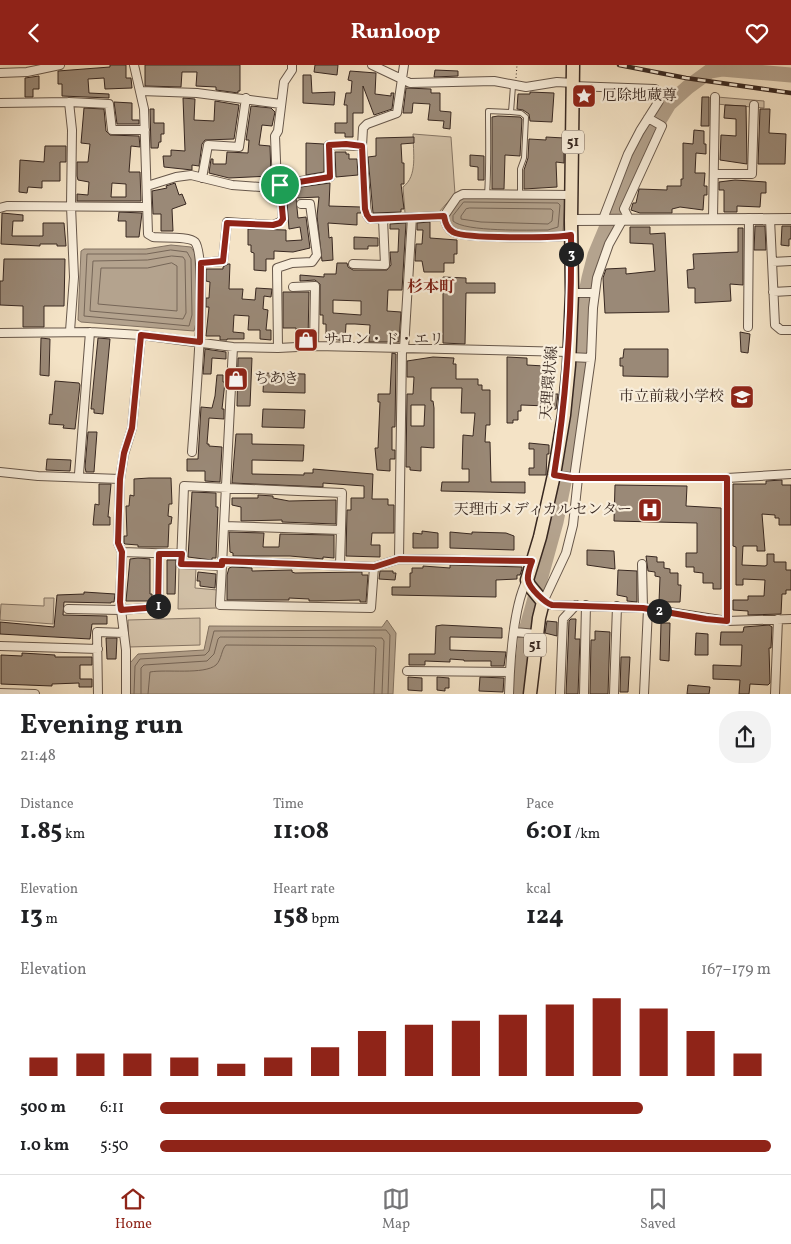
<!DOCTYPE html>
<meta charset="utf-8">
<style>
:root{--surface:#fff;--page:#f2f2f2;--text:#202124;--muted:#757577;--line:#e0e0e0;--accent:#8f2418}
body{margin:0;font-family:Vollkorn,"Noto Serif JP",serif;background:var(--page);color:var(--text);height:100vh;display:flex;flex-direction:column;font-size:19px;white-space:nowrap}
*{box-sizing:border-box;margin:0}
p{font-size:16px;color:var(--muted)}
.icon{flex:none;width:28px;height:28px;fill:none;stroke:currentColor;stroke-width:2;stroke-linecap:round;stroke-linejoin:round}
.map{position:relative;height:629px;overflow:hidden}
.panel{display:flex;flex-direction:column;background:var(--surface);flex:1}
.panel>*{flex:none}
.pin{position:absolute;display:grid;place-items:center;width:42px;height:42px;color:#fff;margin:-21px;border:2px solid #fff;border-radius:50%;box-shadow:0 1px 5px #0007}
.km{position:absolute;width:25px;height:25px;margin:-12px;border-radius:50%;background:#222;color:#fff;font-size:14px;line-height:25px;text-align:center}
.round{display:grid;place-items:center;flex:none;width:52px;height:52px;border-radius:20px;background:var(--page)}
.head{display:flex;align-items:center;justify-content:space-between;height:85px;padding:0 20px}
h1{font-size:28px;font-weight:700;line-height:38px}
.metrics{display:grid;grid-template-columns:repeat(3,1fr);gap:8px;height:85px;padding:5px 20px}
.metrics div{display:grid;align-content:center}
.metrics b{font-size:25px;font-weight:700}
.metrics small{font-size:14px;font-weight:400}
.metrics p{font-size:14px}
.chart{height:140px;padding:10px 20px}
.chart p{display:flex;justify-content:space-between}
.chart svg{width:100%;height:90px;margin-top:5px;stroke:var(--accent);stroke-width:6}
ul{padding:0 20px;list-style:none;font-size:16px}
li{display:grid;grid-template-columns:80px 60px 1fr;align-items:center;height:38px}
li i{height:12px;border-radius:6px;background:var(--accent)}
header{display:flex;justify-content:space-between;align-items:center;height:65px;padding:0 20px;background:var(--accent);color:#fff;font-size:22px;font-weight:700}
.tabs{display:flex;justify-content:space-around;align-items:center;height:70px;border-top:1px solid var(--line);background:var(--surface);font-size:14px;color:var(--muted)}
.tabs a{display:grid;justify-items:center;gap:2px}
.tabs .on{color:var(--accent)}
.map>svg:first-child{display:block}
</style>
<header><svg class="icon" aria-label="back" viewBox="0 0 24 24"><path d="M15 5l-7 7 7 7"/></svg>Runloop<svg class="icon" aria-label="heart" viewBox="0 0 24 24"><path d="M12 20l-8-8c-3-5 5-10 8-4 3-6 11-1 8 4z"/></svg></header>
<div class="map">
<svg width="791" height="629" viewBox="0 0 791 629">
<rect width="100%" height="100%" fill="#f4e3c6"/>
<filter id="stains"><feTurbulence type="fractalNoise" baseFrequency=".004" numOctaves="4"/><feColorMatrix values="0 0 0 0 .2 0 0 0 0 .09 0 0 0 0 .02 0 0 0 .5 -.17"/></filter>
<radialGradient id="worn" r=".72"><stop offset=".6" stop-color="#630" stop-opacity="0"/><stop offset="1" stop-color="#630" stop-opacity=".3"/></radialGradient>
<!-- green -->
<path fill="#d4c3aa" stroke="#867666" d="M717,32L764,36V43L716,39Z
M413,69L451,72L455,129L439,147L405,148L403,122C418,111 413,87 413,69Z
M179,501L196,503L195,523L218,525L217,543L178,544Z
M44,533H54L53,559L0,555L1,539L44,541Z
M200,553V580L129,582L128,555Z"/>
<!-- water -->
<path fill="#b4a38e" stroke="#827262" d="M462,132L562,133L565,136L563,167C541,172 479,171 457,165C454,164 451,161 448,158V150Z
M171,180L191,182L195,188L197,253L194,266L81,257L78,255L81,186L84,184H146Z
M387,555L396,568L393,629H130V598L138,589L204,585L209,561L382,562Z"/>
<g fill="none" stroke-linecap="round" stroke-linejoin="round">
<!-- shore -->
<path stroke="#766658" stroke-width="1" d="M464,137L558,138L560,140L558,162L548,165C529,165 465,167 453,156V151Z
M470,143L551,144L553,146L552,156L548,159L481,157L461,154V151L466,144Z
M171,185L187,187L191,194L192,250L189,261L84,251L87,189H146Z
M172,191L183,192L185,195L186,248L183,254L90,246L93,196L147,195Z
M172,198L177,201V246L98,239L101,203H147Z
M134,629L135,601L140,594L205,590L209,586L214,566L386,565L390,570L388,629
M141,629V603L144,600L207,596L214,589L218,574L220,572L382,573L384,576L382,629
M148,629L150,607C166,604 204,610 216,600C222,594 221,585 226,580L374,581L376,583L374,629"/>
<!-- river -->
<path stroke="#b4a38e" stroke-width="15" d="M519,629L527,562L556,457L567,402L581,310L584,237L589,213L595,190L633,99L669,39L688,22L710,6L722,4L791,10"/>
</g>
<!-- building -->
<path fill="#9a8977" stroke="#382821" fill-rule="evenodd" d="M110,0H126V13H131L132,23L105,24L104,13L88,14L89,28L109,29V33L62,31V19H58V6L110,2Z
M145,0H240V26H238V28L216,25V22L196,21L197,7H182L181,22L145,21Z
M315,0H338L337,10L314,7Z
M435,5L458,6V11L434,12Z
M350,6L376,8L375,29L391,31V28H394L392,44L374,50L363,21V48H353V72H345V68H335V58H347V40H344L346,28H351L352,16L348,15Z
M303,10H311L312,28L335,27L334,40L303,38Z
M39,11V24H33V32H25V13Z
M406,23L431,24V28H440V46L451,47L450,64L443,63L444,56L428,55L430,39L413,38L412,48H403Z
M530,27L554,28L552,57L530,56L529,49L523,45L517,44L518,29H530Z
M702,32H709V61H701Z
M183,33L195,34L194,55L214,56L215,36L239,40L234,74L205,75L202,79L199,101L192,100V105L164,102L163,91H171V85L185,86Z
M114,37L132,38V55H139V59H117Z
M725,40L746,41L747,99L720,95L721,70L736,71V54L724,53Z
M251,41L271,43L275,47L272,61L262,60L259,80L270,81L271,111L229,113L209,108L211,94H213V99H226L227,87L248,88L249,75H246Z
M84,43L104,44L106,66L110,70L139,71L140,82L131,81L129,107H140L141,136H77V129L88,130L89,117L78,115L77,111V97H88L90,79L81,78ZM112,118L126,119V132H111Z
M150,44H154V58H164V69H161V77H159L158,83H151Z
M760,44H770L769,68L786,69L785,99H758Z
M498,51L520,52L522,54L520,91L505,90L504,124H492V52Z
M694,65L704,66V79H706V89L696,88L695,108H705L704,121H707V130H704L703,145L680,142L672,144V148H640L631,145L633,138H636L639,124L667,125V121H681V114H683V78L693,79Z
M414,72V78L401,79L402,98H404V119H401L404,144H401V147L373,148L368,92L376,91V73Z
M546,72L564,73V98L556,97L557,122L524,124V105L528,93L529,74L546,75Z
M306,78L324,79V107L306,110Z
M45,81H66V97H60V116H42V123L28,122L27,128L19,127L20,95L44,97Z
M335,87H346V89H349V94H357L358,110L336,112Z
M470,90L484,91V115H478V102L470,101Z
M735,115L766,117V128H761L760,142L737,141V147H724V125H719V117Z
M175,118L179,130L182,129L186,139L172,144L173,166H161V149H153L152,126L167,123L166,121Z
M330,118L329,141L361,142V148H357V160L328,158L329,173L332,172L333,195L322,196L317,151L319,132L296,133L298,153L306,152L310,183L293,187L274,186V194H266V206L254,205V188L251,187V180H248V164L286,165V176L302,175L300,162L289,164L286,124Z
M119,147L142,148L139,172H126V156H118Z
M2,148L23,150V156H13L12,171H43V158H64L66,181H57V179H40V181L1,179Z
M430,157V173L457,175V189H454V198H444V207H424L422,196H415L416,179H422L423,165H417V158Z
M406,158L402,225H388L387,246L401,247L399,277H369L370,260L355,259H346L345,276L326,273V259H323V250H320V219L315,215L300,216V210L324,212V209H336L337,198H347L348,202L353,205H387L391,200L390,187H398L399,164H390V159ZM333,235L361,236V250L333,248Z
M755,161H765L766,185H754Z
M782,161H791V174H789V181L781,180Z
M630,162H650V169L665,168L669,247L605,248L603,213L606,204L626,203V209L655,206L653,179L630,178Z
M738,163H743V220L730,219L731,236L695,238V223H688L687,205L694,204L693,189L738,187Z
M354,172L378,173V181H368V184H354Z
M4,194H65L64,241H44V262H23V241L0,240V216H3Z
M228,199H230L229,224H243L242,234L255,235L256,223L272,224L271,232L264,231L263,244L268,245L266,265H271V275L260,274V265H248L249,251L234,250L233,267L244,268V274H227V275H220V271H206L209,242H206V233H209L210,217L206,216V204H223V202Z
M443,212L466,213V218H495V228H466L465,279L443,278Z
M283,227H309L308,274L296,273V263H283Z
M740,267L750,269L748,288L741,287Z
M41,273L50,274L49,311L40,310Z
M98,273L110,274L103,349L94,348V344H91Z
M205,284L226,287V294L212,293L211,309H203Z
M624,284H668V312L623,311V301H620V293H623Z
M392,288L396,289L395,362H392V385H395V394H390V406L377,405L375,383H378L380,337H378V329H390Z
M433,292L454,293L453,299H456V314H478V320H482V325H490V360H486L485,377H490L491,417H525V428L441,426L442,417H469V404H462L463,370L473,371L475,348H461L462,323H431V336H433L434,343V383L421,382V406L410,405V402H406L407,329H413L414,312H407V296ZM411,340H425L424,361H411Z
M507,292L526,293H527V300L544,301V329H558L556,344H547V341L521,340V346H518V355H513V358H507Z
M238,293H252L250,341H237Z
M264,308L305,309V328L263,327Z
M217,310H223V317H225L222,344H224V354L209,353L207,379H209V381L222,382L220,417L205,416V406H187V394H198L201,342L212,343L215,331Z
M55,316L79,318L80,320L75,364L63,363L64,360L49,359L50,349L52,350Z
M263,344L305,345L304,363L262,362Z
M88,367H97L94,407H86L85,402Z
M236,369H252V379L304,380L303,396L252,395V409L304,410V408H313V404L373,409L372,434H388V440H394V468H372L371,480H380V492L346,491L347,445H351V433H364V421L323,418V422L232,418Z
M529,378L549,380V389H547L546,410H529V403H534V384H529Z
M47,394L71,395L70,406L46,405Z
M149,413H171L172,439H169L168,451L172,452L171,459H169L168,482H138V480L125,479L124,478V471H127L126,441H129L130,430L134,431V414Z
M782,415V420H791V460H779V453H775V450L762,449L765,486H757V481H743L742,500L765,501L767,500V489H774V497H786V505H791V525H786V529H782L781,549L748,550V546L733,545V535H748V531H764L765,515L743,514V520H736V482L733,481V419H766V416Z
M99,419H111L108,452H110V460H93L95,439L99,440Z
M615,420L687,421L686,441L721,443V524H713V518H703V508L694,507V502H686V488H697V458L614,456Z
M192,427L216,428V442H218L216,493H212V495L188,492Z
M258,430L273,431V433L289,436L336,435V459L282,457V455L241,456V442L232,440V433H258Z
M422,466L438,468V483H413V468L422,469Z
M229,467L264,468L263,482H279L280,469L334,470V493L323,492V494L290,491H233V488L230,487Z
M450,467L472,469V467L506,468L514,471V485L450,483Z
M587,485L614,486L615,504L587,500Z
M646,491L657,492V497H664V503L670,504V508H678V520H681L680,537H659L660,512L655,511V507L648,506Z
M138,493L150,494V529H152V536H126L130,494Z
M167,495H176L175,529H167Z
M450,500L522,502V504L520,510H517V514L496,515V532L392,530V522H410V508H412V503H423V501L450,503Z
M232,502L252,503V506L292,505V507L295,508L362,507V510H368L366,537H360V535L317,536H309V534L289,533V535H227V510L229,503Z
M618,505L637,506V537L627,536V532L617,530Z
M380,506H393V508H396L395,515L379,514Z
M198,507L216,509L215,523L200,521V516H197Z
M84,527L115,529L114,537H111V538L64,537L63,550L107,551V559H92L90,574L0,569V557L54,562L57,530L84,529Z
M571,554H576L575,574H580L578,629H566L569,556Z
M547,556L557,557V571L545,568Z
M661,558H670L669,596L660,595Z
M442,560L502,563V573L450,572V585L506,587L504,601H491V596H464V595L450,594V597L425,596V600H409V589H435L436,561Z
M769,560L772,562L771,583H769L770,618L768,620L750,619L749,629H739L740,615L713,614V600L741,601L742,580H720L721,567H743L744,562Z
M595,566L610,567L608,629H590L591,575H595Z
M696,568L708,569V590H695Z
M106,573H117L116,594H107Z
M22,588L55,590V592H92V600H80V614H92V622H79V618L52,619V621L1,619V590L22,591Z
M621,592H630L628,627H620Z
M408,612L422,613V626L408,625Z
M437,612L449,613V623H445V626L437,625Z
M480,612L504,613L503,627L479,626Z
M688,620L710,622L709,629H687Z"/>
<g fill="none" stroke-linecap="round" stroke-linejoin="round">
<defs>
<path id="service" d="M513,21L511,47L521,48L526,52L524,93L520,104V131
M487,130C489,102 488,75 488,46L511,47"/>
<path id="minor" d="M134,0L144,44L148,169L153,172C162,173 190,171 195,177C209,195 194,356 192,387
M372,0L410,18L494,16L526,22L557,17L573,18
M404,0L397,48L367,59L363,63L362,81L367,150L370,154L444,151C445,157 447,164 453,167C465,174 556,173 571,170
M0,8L27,7L60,0
M573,21L655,24
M141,26L197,28L281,39
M0,38L69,37
M714,109H752L754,40
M202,113L208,80L239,82L246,33
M147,121L176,112L191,110L232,120L273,123L286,118L330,112L329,80L362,81
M277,121L275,71L278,66L284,17L292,5V0
M0,143L7,141L146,142
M444,151L457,132L463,129L572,130
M713,153L715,32
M603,154L628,89L640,66L659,36
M629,154L624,144L662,61L648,53
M770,154L775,260L781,265H791
M772,197L791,196
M201,198L223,196L227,157L273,160L280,157L283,154L280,120
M353,199L385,200L383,154
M293,222L315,221L314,281
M773,227L791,226
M572,228H595
M748,262L749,153
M70,266L74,212L71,141L72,65L69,37L109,39L112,65H145
M0,268L90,267L141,270L233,282L278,283L317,281L569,287
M233,282L220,540L371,543L374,502
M278,283L277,203L292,198L312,197L317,190L310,139H301
M404,284L412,152
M569,292L591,293
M0,407L38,411L120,414
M79,409L90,267
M554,410L578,413H727L791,409
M574,413L591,293L593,243L597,213L609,179L623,154
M578,413L573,460L566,488L543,537L552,540L643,543L727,556L791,554
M224,461L341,465
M122,487L182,489
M399,494L402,284
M222,496L374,502L399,494L532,496
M642,499L643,543
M222,501L181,499L184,421L342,428L340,500
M68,544L121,545L158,542L159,489
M727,556V413
M515,567L536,569
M0,581L98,584
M407,606L510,607
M0,628L35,629
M98,629L97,567L124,568
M126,629V585L120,537L122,487L118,478L120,414L124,389L132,363L141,270
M509,629C510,597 513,542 527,515
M560,629L563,554L576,540
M584,629L586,540
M614,629L617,541
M644,629L648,544
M775,629L778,554"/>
<path id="tertiary" d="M571,155L791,154"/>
<path id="primary" d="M530,629L539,553L543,537L529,520L527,515L540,472L554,410L564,350L569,300L572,228L571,155L573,0"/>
</defs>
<!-- service casing -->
<use href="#service" stroke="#67574a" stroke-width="6"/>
<!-- minor casing -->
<use href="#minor" stroke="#67574a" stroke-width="10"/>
<!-- tertiary casing -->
<use href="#tertiary" stroke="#67574a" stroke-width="12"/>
<!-- primary casing -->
<use href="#primary" stroke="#382821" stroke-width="15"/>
<!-- path -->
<path stroke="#382821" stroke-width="1" stroke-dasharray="1 2.5" stroke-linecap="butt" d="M516,13L517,0"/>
<!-- service -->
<use href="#service" stroke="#f8edda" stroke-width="4"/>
<!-- minor -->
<use href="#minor" stroke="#f8edda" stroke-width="8"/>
<!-- tertiary -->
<use href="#tertiary" stroke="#f8edda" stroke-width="10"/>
<!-- primary -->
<use href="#primary" stroke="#f4e3c6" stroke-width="12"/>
<defs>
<path id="rail" d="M619,0L686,13L791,28"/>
</defs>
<!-- rail casing -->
<use href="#rail" stroke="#382821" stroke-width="4.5"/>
<!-- rail -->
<use href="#rail" stroke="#f8edda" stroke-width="2.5" stroke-dasharray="8" stroke-linecap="butt"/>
</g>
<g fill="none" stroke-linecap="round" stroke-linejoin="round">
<defs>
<path id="route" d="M346,79L362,81L365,144L367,150L370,154L444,151C445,157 447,164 453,167C464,174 556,173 571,170C572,251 567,329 554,410L572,413H727V556L706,554L643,543L552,540C545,538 529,523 528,515C527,509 530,502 532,496L399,494L374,502L222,496V500L181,499L182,489H159L158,542L121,545L120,537L122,487L118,478L120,414L124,388L132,363L141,270L200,277L201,198L223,196L227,158L273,160L280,158L283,154L280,120L330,112L329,80Z"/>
</defs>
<!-- route casing -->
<use href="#route" stroke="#fff" stroke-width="10"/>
<!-- route -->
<use href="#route" stroke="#8f2418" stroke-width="6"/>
</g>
<!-- icons -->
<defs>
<symbol id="sight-square" viewBox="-11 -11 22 22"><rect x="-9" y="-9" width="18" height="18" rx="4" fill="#8f2418" stroke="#f8edda"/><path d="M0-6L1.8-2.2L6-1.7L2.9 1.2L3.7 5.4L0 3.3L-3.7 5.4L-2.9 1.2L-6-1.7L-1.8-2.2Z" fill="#fff"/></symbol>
<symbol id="shop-square" viewBox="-11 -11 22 22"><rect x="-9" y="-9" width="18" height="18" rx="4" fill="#8f2418" stroke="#f8edda"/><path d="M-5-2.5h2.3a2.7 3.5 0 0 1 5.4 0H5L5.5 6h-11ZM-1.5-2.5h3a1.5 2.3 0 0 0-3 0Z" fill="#fff"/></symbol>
<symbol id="school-square" viewBox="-11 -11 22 22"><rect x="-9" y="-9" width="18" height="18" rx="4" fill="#8f2418" stroke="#f8edda"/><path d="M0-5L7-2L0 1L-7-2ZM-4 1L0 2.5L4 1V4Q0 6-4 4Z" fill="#fff"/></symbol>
<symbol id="hospital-square" viewBox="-11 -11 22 22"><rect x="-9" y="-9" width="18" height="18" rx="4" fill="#8f2418" stroke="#f8edda"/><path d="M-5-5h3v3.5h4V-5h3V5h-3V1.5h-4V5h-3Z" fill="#fff"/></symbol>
</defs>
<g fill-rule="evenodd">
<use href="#sight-square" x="570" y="17" width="28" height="28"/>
<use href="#shop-square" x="292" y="261" width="28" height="28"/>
<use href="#shop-square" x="222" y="300" width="28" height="28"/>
<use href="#school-square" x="728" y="318" width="28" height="28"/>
<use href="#hospital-square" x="636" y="431" width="28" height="28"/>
</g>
<g text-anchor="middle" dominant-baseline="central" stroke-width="4.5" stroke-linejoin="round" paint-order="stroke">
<!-- shield labels -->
<g fill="#f8edda" stroke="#726358" stroke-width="1">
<rect x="562" y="65.5" width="22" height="23" rx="4"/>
<rect x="524" y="568.5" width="22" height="23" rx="4"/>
</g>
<g font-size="14" font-weight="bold" fill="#382821">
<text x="573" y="77">51</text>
<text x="535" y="580">51</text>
</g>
<!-- poi labels -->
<g font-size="15" fill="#382821" stroke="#f8edda" text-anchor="start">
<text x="602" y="31">厄除地蔵尊</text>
<text x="324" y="275">サロン・ド・エリ</text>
<text x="254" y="314">ちあき</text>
<text x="724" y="332" text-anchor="end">市立前栽小学校</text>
<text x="632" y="445" text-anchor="end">天理市メディカルセンター</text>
</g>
<!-- street labels -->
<g font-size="15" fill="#382821" stroke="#f8edda">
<text transform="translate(550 318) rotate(-85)">天理環状線</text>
</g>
<!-- neighbourhood labels -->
<g font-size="16" font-weight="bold" fill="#7a1f14" stroke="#f8edda">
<text x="431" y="223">杉本町</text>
</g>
</g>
<rect width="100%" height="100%" filter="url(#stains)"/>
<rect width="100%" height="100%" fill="url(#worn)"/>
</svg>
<div class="pin" style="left:280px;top:120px;background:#1e9e55"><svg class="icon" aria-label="arrive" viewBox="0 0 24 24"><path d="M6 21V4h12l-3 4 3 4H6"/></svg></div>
<b class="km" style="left:158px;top:541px">1</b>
<b class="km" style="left:659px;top:546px">2</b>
<b class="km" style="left:571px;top:189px">3</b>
</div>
<section class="panel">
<div class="head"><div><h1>Evening run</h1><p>21:48</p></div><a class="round"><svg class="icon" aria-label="share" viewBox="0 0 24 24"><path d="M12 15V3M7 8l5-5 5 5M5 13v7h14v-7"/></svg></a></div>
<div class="metrics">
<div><p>Distance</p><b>1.85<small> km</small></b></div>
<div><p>Time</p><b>11:08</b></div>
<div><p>Pace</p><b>6:01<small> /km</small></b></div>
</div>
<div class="metrics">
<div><p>Elevation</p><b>13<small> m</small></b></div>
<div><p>Heart rate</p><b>158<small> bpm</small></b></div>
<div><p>kcal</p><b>124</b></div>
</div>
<div class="chart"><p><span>Elevation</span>167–179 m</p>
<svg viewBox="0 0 160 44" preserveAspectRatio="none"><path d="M5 44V35M15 44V33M25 44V33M35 44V35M45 44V38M55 44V35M65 44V30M75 44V22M85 44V19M95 44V17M105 44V14M115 44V9M125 44V6M135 44V11M145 44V22M155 44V33"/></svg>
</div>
<ul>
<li><b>500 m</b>6:11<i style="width:79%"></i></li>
<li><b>1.0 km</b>5:50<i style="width:100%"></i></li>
</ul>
</section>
<nav class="tabs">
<a class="on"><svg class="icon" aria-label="home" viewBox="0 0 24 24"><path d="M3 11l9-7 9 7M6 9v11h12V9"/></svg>Home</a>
<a><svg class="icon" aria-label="map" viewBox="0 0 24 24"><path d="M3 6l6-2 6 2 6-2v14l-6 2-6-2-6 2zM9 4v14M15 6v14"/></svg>Map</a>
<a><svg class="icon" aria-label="saved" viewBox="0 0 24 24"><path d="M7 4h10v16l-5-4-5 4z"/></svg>Saved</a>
</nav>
